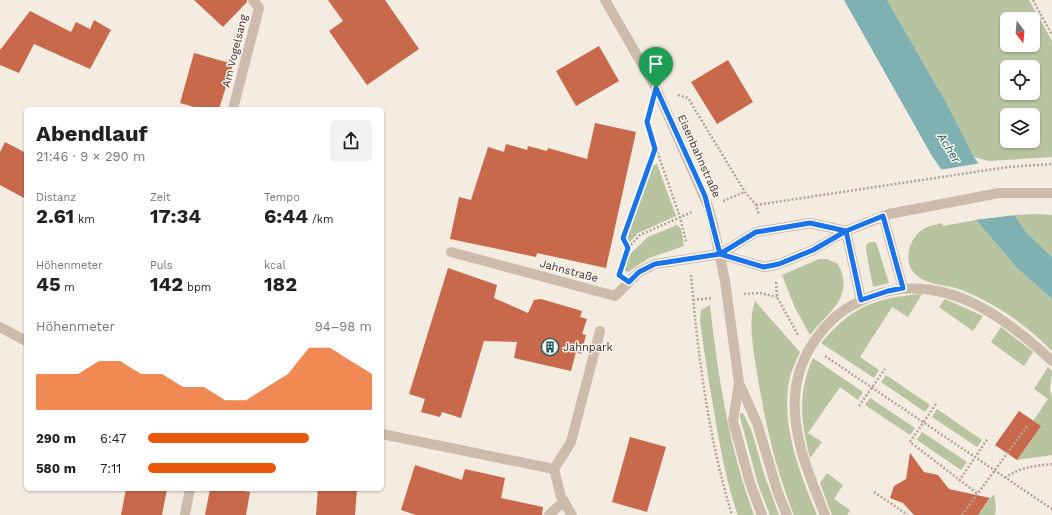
<!DOCTYPE html>
<html lang="de">
<meta charset="utf-8">
<style>
:root{--surface:#fff;--page:#f2f2f2;--text:#222;--muted:#767676;--accent:#ea580c}
body{margin:0;font-family:"Work Sans",sans-serif;background:var(--page);color:var(--text);height:100vh;display:flex;flex-direction:column;font-size:15px;white-space:nowrap}
*{box-sizing:border-box;margin:0}
p{font-size:13px;color:var(--muted)}
.icon{flex:none;width:22px;height:22px;fill:none;stroke:currentColor;stroke-width:2;stroke-linecap:round;stroke-linejoin:round}
.map{position:relative;flex:1;overflow:hidden}
.drawer{position:absolute;left:24px;top:107px;width:360px;height:384px;display:flex;flex-direction:column;background:var(--surface);border-radius:6px;box-shadow:0 1px 3px #0004}
.drawer>*{flex:none}
.needle{width:26px;rotate:164deg}
.buttons{position:absolute;left:1000px;top:12px;display:grid;gap:8px}
.buttons a{display:grid;place-items:center;width:40px;height:40px;border-radius:6px;background:var(--surface);box-shadow:0 1px 3px #0004;font-size:20px}
.pin{position:absolute;display:grid;place-items:center;width:34px;height:34px;color:#fff;margin:-41px -17px;border-radius:50% 50% 50% 0;rotate:-45deg;box-shadow:0 0 4px #0007}
.pin .icon{rotate:45deg}
.round{display:grid;place-items:center;flex:none;width:42px;height:42px;border-radius:6px;background:var(--page)}
.overview{display:flex;align-items:center;justify-content:space-between;height:68px;padding:0 12px}
h1{font-size:22px;font-weight:700;line-height:30px}
.metrics{display:grid;grid-template-columns:repeat(3,1fr);gap:6px;height:68px;padding:4px 12px}
.metrics div{display:grid;align-content:center}
.metrics b{font-size:20px;font-weight:700}
.metrics small{font-size:11px;font-weight:400}
.metrics p{font-size:11px}
.chart{height:112px;padding:8px 12px}
.chart p{display:flex;justify-content:space-between}
.chart svg{width:100%;height:72px;margin-top:4px;fill:var(--accent);opacity:.7}
ul{padding:0 12px;list-style:none;font-size:13px}
li{display:grid;grid-template-columns:64px 48px 1fr;align-items:center;height:30px}
li i{height:10px;border-radius:5px;background:var(--accent)}
.map>svg:first-child{display:block}
</style>
<div class="map">
<svg width="1052" height="515" viewBox="0 0 1052 515">
<rect width="100%" height="100%" fill="#f4ebe1"/>
<!-- green -->
<path fill="#b8c4a0" fill-rule="evenodd" d="M887,0H1029L1052,41V157L989,161L974,157L947,104ZM1007,19H1033V45H1007ZM1007,67H1033V93H1007ZM1007,115H1033V141H1007Z
M657,164L676,216L638,233L628,244L626,241L652,166Z
M1034,214L1052,215V257L1026,232L1014,215Z
M976,220L1017,268L1052,299V351C1027,325 996,304 962,290C947,284 926,286 914,273C903,261 909,239 922,230C927,226 935,225 942,223L943,226Z
M677,225L681,229L684,246L649,258L628,272L624,270L627,257L648,237Z
M870,242H875L877,245L889,283L873,287L866,250V245Z
M819,259H827L838,264C855,297 829,311 810,335L795,308L782,275Z
M922,294L908,317L892,307L860,357L879,370L874,378L821,343C853,306 874,298 922,294Z
M945,299L983,316L973,331L939,307Z
M755,301L800,352C796,361 791,371 789,381C781,427 800,473 817,515H794C775,467 764,419 756,367C753,346 748,322 755,301Z
M710,305C718,377 729,447 754,515H738C729,491 724,465 719,440C712,400 705,361 700,321L701,310Z
M1001,327L1033,352L1024,366L991,342Z
M813,358L863,392L858,400L840,387L808,433L822,442L810,458C801,421 797,394 813,358Z
M1048,367L1052,371L1050,390L1052,397V455L1017,460L1040,426L1033,421L1048,399L1034,389Z
M886,375L930,405L925,412L881,382Z
M870,398L915,428L910,435L865,405Z
M937,409L982,440L977,447L932,417Z
M743,413L752,432L764,474L779,515H770L758,484L740,417V414Z
M922,432L967,462L961,470L917,440Z
M827,473L843,485L834,499L850,510L847,515H832L820,483Z
M994,494L996,507L995,515H978Z"/>
<!-- water -->
<path fill="#7fb0b2" d="M844,0H887L947,104L974,157L1026,232L1052,257V299L1017,268L976,220L932,156Z"/>
<!-- pier -->
<path fill="#f4ebe1" d="M981,163L1016,215L974,220L939,170Z"/>
<!-- building -->
<path fill="#c8694b" d="M194,0H247V2L223,27Z
M328,0H385L419,49L367,85L329,31L343,21Z
M30,11L71,32L76,22L90,29L94,20L111,30L90,69L34,44L19,73L0,65V50Z
M599,46L619,81L576,106L556,71Z
M194,53L233,64L219,109H201L180,103Z
M728,60L753,102L717,124L691,82Z
M595,123L636,132L606,268L537,253L536,257L450,239L459,197L471,200L488,147L504,152L506,144L527,150L528,146L547,151L548,148L587,159Z
M5,142L26,153V199L0,185V152Z
M448,268L497,285L494,298L528,313L534,300L541,299L582,311L580,317L587,319L582,334L586,335L581,354L576,352L571,371L514,358L517,342L484,341L461,418L442,412L440,417L421,412L425,399L409,394Z
M1019,411L1041,426L1017,460L995,445Z
M630,437L666,447L647,512L612,502Z
M910,453L924,472L938,475L949,489L990,498L978,515H914L903,503L890,498L894,486L906,479Z
M415,465L462,480L465,469L505,478L501,498L543,507L542,515H416L401,510Z
M126,489H167L162,515H121Z
M210,489H231L250,492L246,515H205Z
M318,489H357L355,515H316Z"/>
<g fill="none" stroke-linecap="round" stroke-linejoin="round">
<!-- path -->
<path stroke="#b9a596" stroke-width="2.5" stroke-dasharray="2 2" stroke-linecap="butt" d="M1033,0L1052,35
M678,95L688,98L745,192L756,205L759,215
M649,114L647,122L680,217L686,242
M723,201L745,192
M756,205L1008,167L1052,164
M628,248L623,238L655,149
M623,263L628,248L640,235L692,212
M691,275C698,355 708,437 732,515
M776,282L777,297L798,335
M744,294L760,293L777,297
M693,300L711,298
M825,356L1052,509
M936,404L910,442L978,494
M859,406L885,369
M1005,478C1020,467 1034,466 1052,464
M959,481L988,438
M874,492L908,515
M962,515L1028,425"/>
<!-- service -->
<path stroke="#cdbbac" stroke-width="10" d="M883,216L903,288
M846,231L861,300
M185,514L190,489
M549,515L564,501
M825,515C810,477 792,437 795,396C797,367 811,341 831,321C845,307 862,299 881,293C948,274 1006,318 1052,361"/>
<!-- minor -->
<path stroke="#cdbbac" stroke-width="10" d="M233,109L259,8L253,0
M451,252L615,296L639,272L655,264L720,254
M0,327L26,341
M382,434L554,469
M572,515L561,497L554,469L571,442L600,331"/>
<!-- tertiary -->
<path stroke="#cdbbac" stroke-width="10" d="M605,0L656,88L708,206L713,224L725,281L739,383L733,421L750,483L762,515
M720,254L764,267L779,264L813,250L846,231L889,214L999,193H1052
M720,254L756,232L763,231L810,223L846,231
M739,383L757,423L778,493L787,515"/>
</g>
<g fill="none" stroke-linecap="round" stroke-linejoin="round">
<defs>
<path id="route" d="M656,88L647,122L655,149L623,238L628,248L619,275L629,282L639,272L655,264L720,254L756,232L763,231L810,223L846,231L861,300L888,291L903,288L883,216L846,231L813,250L779,264L764,267L720,254L705,196L656,88"/>
</defs>
<!-- route casing -->
<use href="#route" stroke="#fff" stroke-width="8"/>
<!-- route -->
<use href="#route" stroke="#1a73e8" stroke-width="5"/>
</g>
<!-- icons -->
<defs>
<symbol id="building-ring" viewBox="-11 -11 22 22"><circle r="9.5" fill="#fbf5ee" stroke="#1f5a5e" stroke-width="1.5"/><path d="M-4-6H4V6H1V3H-1V6H-4ZM-2.5-4.3h1.7v1.8h-1.7ZM.8-4.3h1.7v1.8H.8ZM-2.5-1h1.7V.8h-1.7ZM.8-1h1.7V.8H.8Z" fill="#1f5a5e"/></symbol>
</defs>
<g fill-rule="evenodd">
<use href="#building-ring" x="540" y="337" width="20" height="20"/>
</g>
<g text-anchor="middle" dominant-baseline="central" stroke-width="3" stroke-linejoin="round" paint-order="stroke">
<!-- street labels -->
<g font-size="11" fill="#3b302b" stroke="#fbf5ee">
<text transform="translate(235 51) rotate(-76)">Am Vogelsang</text>
<text transform="translate(699 156) rotate(66)">Eisenbahnstraße</text>
<text transform="translate(569 271) rotate(15)">Jahnstraße</text>
</g>
<!-- poi labels -->
<g font-size="11" fill="#3b302b" stroke="#fbf5ee" text-anchor="start">
<text x="563" y="347">Jahnpark</text>
</g>
<!-- water labels -->
<g font-size="12" font-style="italic" fill="#1f5a5e" stroke="#fbf5ee">
<text transform="translate(949 148) rotate(58)">Acher</text>
</g>
</g>
</svg>
<div class="buttons">
<a><svg class="needle" viewBox="-14 -14 28 28"><path d="M0-13l5 13h-10z" fill="#e53935"/><path d="M0 13l5-13h-10z" fill="#767676"/></svg></a>
<a><svg class="icon" aria-label="locate" viewBox="0 0 24 24"><circle cx="12" cy="12" r="6"/><path d="M12 2v4M12 18v4M2 12h4M18 12h4"/></svg></a>
<a><svg class="icon" aria-label="layers" viewBox="0 0 24 24"><path d="M12 4l9 5-9 5-9-5zM3 14l9 5 9-5"/></svg></a>
</div>
<div class="pin" style="left:656px;top:88px;background:#1e9e55"><svg class="icon" aria-label="arrive" viewBox="0 0 24 24"><path d="M6 21V4h12l-3 4 3 4H6"/></svg></div>
<section class="drawer">
<div class="overview"><div><h1>Abendlauf</h1><p>21:46 · 9 × 290 m</p></div><a class="round"><svg class="icon" aria-label="share" viewBox="0 0 24 24"><path d="M12 15V3M7 8l5-5 5 5M5 13v7h14v-7"/></svg></a></div>
<div class="metrics">
<div><p>Distanz</p><b>2.61<small> km</small></b></div>
<div><p>Zeit</p><b>17:34</b></div>
<div><p>Tempo</p><b>6:44<small> /km</small></b></div>
</div>
<div class="metrics">
<div><p>Höhenmeter</p><b>45<small> m</small></b></div>
<div><p>Puls</p><b>142<small> bpm</small></b></div>
<div><p>kcal</p><b>182</b></div>
</div>
<div class="chart"><p><span>Höhenmeter</span>94–98 m</p>
<svg viewBox="0 0 160 44" preserveAspectRatio="none"><path d="M0 44V22L10 22L20 22L30 14L40 14L50 22L60 22L70 30L80 30L90 38L100 38L110 30L120 22L130 6L140 6L150 14L160 22V44z"/></svg>
</div>
<ul>
<li><b>290 m</b>6:47<i style="width:72%"></i></li>
<li><b>580 m</b>7:11<i style="width:57%"></i></li>
</ul>
</section>
</div>
